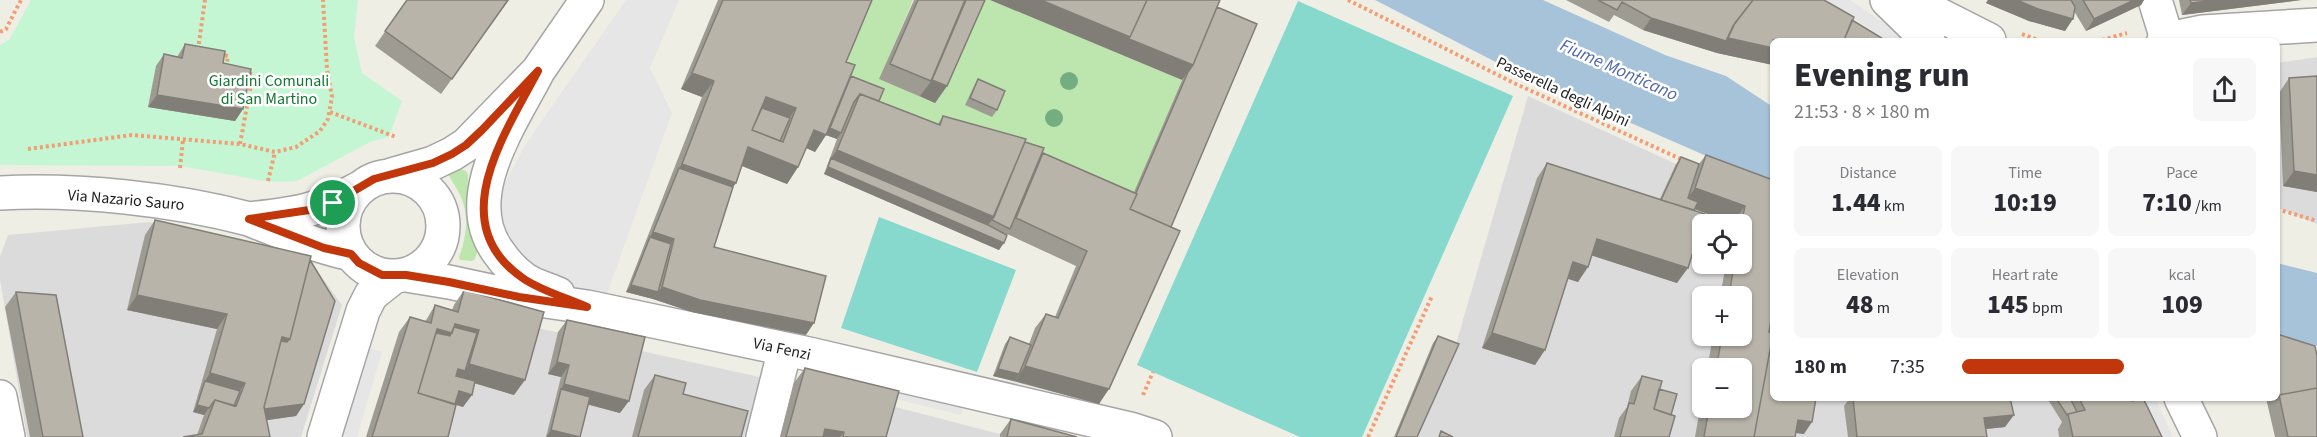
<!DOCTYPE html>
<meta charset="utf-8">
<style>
:root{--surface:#fff;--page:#f7f7f7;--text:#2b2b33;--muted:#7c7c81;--accent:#c1360b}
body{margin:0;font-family:"Source Sans 3",sans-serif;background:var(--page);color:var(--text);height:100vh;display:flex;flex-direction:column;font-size:22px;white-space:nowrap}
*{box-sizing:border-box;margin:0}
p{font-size:20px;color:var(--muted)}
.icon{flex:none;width:33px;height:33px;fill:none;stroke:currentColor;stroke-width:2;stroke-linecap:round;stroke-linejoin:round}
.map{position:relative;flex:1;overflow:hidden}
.panel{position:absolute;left:1770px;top:38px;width:510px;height:363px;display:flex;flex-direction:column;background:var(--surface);border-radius:9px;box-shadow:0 2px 4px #0004}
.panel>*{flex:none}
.fabs{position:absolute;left:1692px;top:214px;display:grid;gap:12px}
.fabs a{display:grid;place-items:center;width:60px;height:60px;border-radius:9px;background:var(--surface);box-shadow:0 2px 4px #0004;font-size:30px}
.pin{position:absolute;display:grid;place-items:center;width:51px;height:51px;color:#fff;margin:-26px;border:3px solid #fff;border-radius:50%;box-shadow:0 2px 6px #0007}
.round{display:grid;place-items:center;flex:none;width:63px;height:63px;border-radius:9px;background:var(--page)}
.summary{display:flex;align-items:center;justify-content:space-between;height:102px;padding:0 24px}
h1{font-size:33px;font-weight:800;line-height:45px}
.stats{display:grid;grid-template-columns:repeat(3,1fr);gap:9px;height:102px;padding:6px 24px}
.stats div{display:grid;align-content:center;border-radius:9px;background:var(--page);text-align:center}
.stats b{font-size:26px;font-weight:800}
.stats small{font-size:16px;font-weight:400}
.stats p{font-size:16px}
ul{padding:0 24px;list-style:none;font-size:20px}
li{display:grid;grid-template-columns:96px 72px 1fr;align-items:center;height:45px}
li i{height:15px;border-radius:8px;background:var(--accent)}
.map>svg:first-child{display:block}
</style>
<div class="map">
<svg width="2317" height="437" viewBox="0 0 2317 437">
<rect width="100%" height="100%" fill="#efeee5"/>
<!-- residential -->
<path fill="#dcdbdb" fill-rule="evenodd" d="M2317,57V224L2277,207V63Z
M1528,96L1676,164L1773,201V398H2124L2144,437H1416L1454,351ZM1702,225H1742V264H1702ZM1702,297H1742V336H1702ZM1702,369H1742V408H1702Z
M149,222L311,262L342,305L301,437H27L0,280V257L8,235Z
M454,305L533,327L764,378L748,437H366L420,338L425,320L448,327Z
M794,383L888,405L1011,437H780Z"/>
<!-- grass -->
<path fill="#bce6ad" d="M867,0H913L880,78L935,103L981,0H990L1182,80L1127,209L933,131L834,78Z
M458,168L466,171L468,175L467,212L477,252L475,259L472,261L460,260L459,257C467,236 470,212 458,191C455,185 451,180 448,174Z"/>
<!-- park -->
<path fill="#c4f6d4" d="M31,0H358L354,37L362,73L402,101L389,137L370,142L297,181L280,182L264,181L180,166L0,165V45L9,40Z"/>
<!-- pitch -->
<path fill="#87d9cd" d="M1298,1L1513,96L1362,437H1300L1137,365Z
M879,217L1016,270L977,372L841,328Z"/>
<!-- parking -->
<path fill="#e6e6e6" d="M626,0H679L650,68L672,113L607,294L562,285L533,265L514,245L508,233L502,217L501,201L504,185L525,145Z
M1825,0H1850L1903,36L1900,40H1887Z
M359,345L382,352L357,437H332Z
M811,378L965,399L961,415Z
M2139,398H2155L2173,437H2158Z"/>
<!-- water -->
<path fill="#a7c3da" d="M1375,0H1543L1665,55L1726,76L1773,107V182L1743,172L1521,75Z
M2277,263L2317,273V346L2277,337Z"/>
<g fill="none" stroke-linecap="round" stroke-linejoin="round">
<defs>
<path id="minor" d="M2155,0L2167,39
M538,71C512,122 457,198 499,253C506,263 514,272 524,279C534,286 547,289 558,294
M391,175L433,163L452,154L466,145L538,71L587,0
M343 226a50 50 0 1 1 100 0a50 50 0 1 1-100 0Z
M0,193C78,189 174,199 249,219
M351,254C316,246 283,233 249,219C295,214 319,211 360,188
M406,275L449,282L518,297L587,307L809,354L1130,429L1155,437
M324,437L363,311L371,295L395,276
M763,437L785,349"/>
<path id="tertiary" d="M1887,0L1928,40
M1910,0L1989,40
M2164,40L2203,32L2317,25
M0,397L8,437
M2181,398L2200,437"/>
</defs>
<!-- minor casing -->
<use href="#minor" stroke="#a5a5a5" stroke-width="36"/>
<!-- tertiary casing -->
<use href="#tertiary" stroke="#a5a5a5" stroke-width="36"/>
<!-- path -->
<path stroke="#f29d72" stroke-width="4" stroke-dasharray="3 3" stroke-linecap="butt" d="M1348,0L1516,84L1683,160
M0,32L6,29L21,0
M2022,34L2038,40
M2102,40L2127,33
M198,50L205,0
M219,54L228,56L226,68
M330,112L396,137
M240,144L253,74L247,73
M28,149L132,135L240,144L275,152L296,147L320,131L328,119L332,97L327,69L323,0
M180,168L183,140
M268,181L275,152
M2277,209L2317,221
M1143,395L1153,372
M1368,437L1432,296"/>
<!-- minor -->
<use href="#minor" stroke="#fff" stroke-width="33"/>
<!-- tertiary -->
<use href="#tertiary" stroke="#fff" stroke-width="33"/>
</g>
<!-- trees -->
<g fill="#75ad83">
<circle cx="1069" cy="81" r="9"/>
<circle cx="1054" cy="118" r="9"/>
</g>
<!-- wall -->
<path fill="#9e9b92" d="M407,0H509L441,94L375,46Z
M718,0H872L846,62L851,76L879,101L938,124L943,116L1025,142L1040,159L1043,153L1134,192L1183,78L1182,80L1217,7L1171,227L1099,404L993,376L1005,344L1010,337L1029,344L1035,328L1046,314L1055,317L1076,266L1007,234L999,250L824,174L837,139L826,135L815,152L806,148L798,167L787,184L742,166L736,183L733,187L714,247L806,335L692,312L653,299L626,292L702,97L681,89Z
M914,0H985L947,86L935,103L879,79Z
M1566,0H1824L1773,40V65L1717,53L1643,30L1614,15L1609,22Z
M1988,0H2144L2141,5L2086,31L2074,11L2065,31L2029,21L1986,3Z
M2179,0H2301L2182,15Z
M185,44L223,63L243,109L235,121L148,107L156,66L164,54L177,57Z
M2317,76V192L2283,186L2279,93L2289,78Z
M978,79L997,110L992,117L965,105L974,86Z
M1706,155L1773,180L1804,434L1796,433L1795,437H1695L1702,397V408H1742V369H1707L1713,336H1742V297H1720L1726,264H1742V225H1733V223L1695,209L1677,283L1592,255L1578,282L1568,279L1535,365L1482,348L1537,178L1547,163L1660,199L1676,164L1681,157L1699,164Z
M155,220L310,260L304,404L296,416L267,420L197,435L204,415L193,412L217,329L127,310L145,235Z
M464,290L514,395L475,383L463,407L456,405L448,437H366L399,332L410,317L425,322L435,305L452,310L454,305Z
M16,292L83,437H30L5,307Z
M567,320L620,413L588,404L546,437L561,377L548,374L558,332Z
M2277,334L2317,437H2275L2266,398H2277Z
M1438,336L1417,437H1394L1433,343Z
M805,368L886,437H780L794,383Z
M655,375L683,394L741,437H632L644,390Z
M1642,376L1659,389L1671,415L1669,437H1614L1619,418L1627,407L1631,391Z
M1850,398H2010L2005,427L1986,429L1987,437H1848L1844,406Z
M2047,398H2139L2162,437H2059L2058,429L2062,422Z
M1011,419L1077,437H1000V434Z"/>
<!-- shaded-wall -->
<path fill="#817e77" d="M990,0H1041L1130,37L1193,65L1182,80Z
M1988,0H2017L2073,19L2065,31L2029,21L1986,3Z
M2134,0H2144L2141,5L2086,31L2094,19Z
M2217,0H2301L2182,15L2191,3Z
M1651,18L1726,41L1717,53L1643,30Z
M1728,38L1773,48V65L1717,53Z
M692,73L714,81L702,97L681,89Z
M932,80L947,86L935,103L920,96Z
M157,95L243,109L235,121L148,107Z
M766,97L796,108L785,125L756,114Z
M827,127L841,133L837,139L826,135L815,152L802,146L814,130Z
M746,140L798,167L787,184L737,164Z
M837,150L994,217L983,232L831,158Z
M682,164L736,183L724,199L679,168Z
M828,167L1004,243L999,250L824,174Z
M2294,171L2317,175V192L2283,186Z
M1695,188L1745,206L1733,223L1683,205Z
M653,232L674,239L666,251L650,237L645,244Z
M1597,239L1688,268L1677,283L1587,254Z
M1573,262L1588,267L1578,282L1563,277Z
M631,285L658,292L653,299L626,292Z
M662,287L814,323L806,335L692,312L653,299Z
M137,295L227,314L217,329L127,310Z
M455,324L479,330L468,345H431L437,329Z
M1492,333L1545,350L1535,365L1482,348Z
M282,337L290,339L279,354Z
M557,362L569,365L561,377L548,374Z
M469,364L525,380L514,395L460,379L450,381L458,369L464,371Z
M1025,366L1109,389L1099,404L1015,381Z
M998,369L1019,374L1015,381L993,376Z
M210,373L245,383L235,398L205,381Z
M564,384L629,401L620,413L559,397L561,389Z
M459,391L472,395L463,407L451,403Z
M304,404L296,416L254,422L262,410Z
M197,405L209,408L204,415L193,412Z
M2014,415L2005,427L1976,430L1984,418Z
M1798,420L1812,422L1804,434L1789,432Z
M825,429L844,432L840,437H819Z
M551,430L580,437H546Z"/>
<!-- building -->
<path fill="#b8b4aa" stroke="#817e77" stroke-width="1.5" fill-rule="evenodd" d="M407,0H508L452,79L385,31Z
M723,0H872L846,62L855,65L826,135L814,130L798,167L748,147L736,183L682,164L714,81L692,73ZM766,97L796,108L783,142L752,130Z
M918,0H965L931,81L890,64Z
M966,0H985L947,86L932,80Z
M1041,0H1147L1130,37Z
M1147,0H1220L1193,65L1129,39Z
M1598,0H1753L1733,26L1726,41L1651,18L1622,2L1617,10Z
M1753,0H1824L1854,17L1844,40H1773V48L1728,38L1735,23Z
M2017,0H2071L2075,7L2073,19L2038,9Z
M2083,0H2134L2094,19Z
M2190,0H2217L2191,3Z
M1217,7L1257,24L1171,227L1130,209L1137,194L1136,193L1188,72L1193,65Z
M1852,20L1885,40H1844Z
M185,44L225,51L223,63L251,69L243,109L157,95L164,54L182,58Z
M851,76L884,89L879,101L860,94L854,102L841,133L830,128Z
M2317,76V175L2294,171L2289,78Z
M978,79L1005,91L997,110L970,98Z
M860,94L940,125L943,116L1026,139L994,217L837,150Z
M762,108L790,118L780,141L752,130Z
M1025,142L1044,148L1010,229L992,220Z
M1043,153L1137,194L1130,209L1180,231L1109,389L1025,366L1046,314L1058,318L1087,251L1016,218Z
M1706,155L1773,180V309L1769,332L1773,334L1754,437H1704L1709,408H1742V369H1716L1722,336H1742V297H1729L1734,264H1742L1741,225L1745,206L1695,188Z
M1681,157L1699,164L1688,198L1698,202L1694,210L1661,200Z
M831,158L988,225L1007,235L1004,243L828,167Z
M1547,163L1705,214L1688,268L1597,239L1588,267L1573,262L1545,350L1492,333Z
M679,168L733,187L714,247L826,276L814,323L700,300L662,287L674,239L653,232Z
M155,220L311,256L290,339L282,337L264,407L270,437H183L202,434L215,400L236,406L245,383L210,373L227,314L137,295Z
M650,237L671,244L658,292L631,285Z
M310,260L335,301L304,404L265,409L264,407L281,341L287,342L290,339Z
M464,290L544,312L525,380L469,364L479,330L455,324L452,333L437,329L418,393L456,405L448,437H372L410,317L431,323L435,305L458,312Z
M16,292L56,295L83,437H43Z
M1773,309V398H1816L1812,422L1798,420L1795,437H1754L1773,334L1769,332Z
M567,320L645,337L629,401L564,384L569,365L557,362Z
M454,327L477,333L465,371L458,369L456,376L475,381L472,395L459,391L455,404L418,393L436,333L450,336Z
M2277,334L2315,346L2317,356V388L2279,395L2277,398Z
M1438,336L1459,344L1417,437H1396Z
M1010,337L1031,345L1019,374L998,369Z
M805,368L899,391L886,437H843L844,432L825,429L823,437H786Z
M655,375L686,383L683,394L748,411L741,437H638Z
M1642,376L1662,381L1654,409L1675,416L1669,437H1620L1629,403L1634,404Z
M205,381L240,391L234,406L215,400L209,408L197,405Z
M2317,388V437H2288L2279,395Z
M561,389L590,397L580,437L551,430Z
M1659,389L1677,394L1671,415L1654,409Z
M1853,398H2010L2014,415L1984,418L1987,437H1857Z
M2056,398H2070L2077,412L2068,414L2067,415Z
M2079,398H2130L2132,401L2143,398L2162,437H2073L2068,414L2085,410Z
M2130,398H2139L2140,399L2132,401Z
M1011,419L1077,437H1007Z
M1441,431L1453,437H1439Z"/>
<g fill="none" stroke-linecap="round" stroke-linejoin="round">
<defs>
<path id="route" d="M538,71C505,134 442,224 524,279C542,291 567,298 587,307L519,297L449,282L406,275H382L359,263L351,254L324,248L249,219L316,209L333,203L374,179L433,163L452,154L466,145L482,130Z"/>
</defs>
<!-- route casing -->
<use href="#route" stroke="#fff" stroke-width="12"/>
<!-- route -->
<use href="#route" stroke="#c1360b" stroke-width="8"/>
</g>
<g text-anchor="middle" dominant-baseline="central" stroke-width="5" stroke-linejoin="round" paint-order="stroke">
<!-- park labels -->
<g font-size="16" fill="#127732" stroke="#fff">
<text x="269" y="81">Giardini Comunali<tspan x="269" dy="18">di San Martino</tspan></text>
</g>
<!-- street labels -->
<g font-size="16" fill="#1e1e1e" stroke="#fff">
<text transform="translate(1563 92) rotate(25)">Passerella degli Alpini</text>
<text transform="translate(126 200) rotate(5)">Via Nazario Sauro</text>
<text transform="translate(782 349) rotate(12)">Via Fenzi</text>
</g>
<!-- water labels -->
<g font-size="18" font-style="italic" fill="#5067a9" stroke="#fff">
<text transform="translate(1619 70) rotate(24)">Fiume Monticano</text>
</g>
</g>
</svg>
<div class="fabs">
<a><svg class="icon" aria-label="locate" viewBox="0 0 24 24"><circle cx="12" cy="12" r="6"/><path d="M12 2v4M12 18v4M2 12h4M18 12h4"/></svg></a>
<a>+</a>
<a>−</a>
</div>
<div class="pin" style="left:333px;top:203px;background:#1e9e55"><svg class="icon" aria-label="arrive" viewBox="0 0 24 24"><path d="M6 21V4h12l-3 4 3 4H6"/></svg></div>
<section class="panel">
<div class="summary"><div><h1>Evening run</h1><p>21:53 · 8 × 180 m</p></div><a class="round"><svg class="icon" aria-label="share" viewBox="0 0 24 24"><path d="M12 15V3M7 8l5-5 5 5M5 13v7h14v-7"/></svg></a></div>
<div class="stats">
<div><p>Distance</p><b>1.44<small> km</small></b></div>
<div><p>Time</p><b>10:19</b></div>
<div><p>Pace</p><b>7:10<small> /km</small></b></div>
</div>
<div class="stats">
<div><p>Elevation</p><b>48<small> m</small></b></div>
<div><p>Heart rate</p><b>145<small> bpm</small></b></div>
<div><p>kcal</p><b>109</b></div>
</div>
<ul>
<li><b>180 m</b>7:35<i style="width:55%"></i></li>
</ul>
</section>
</div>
